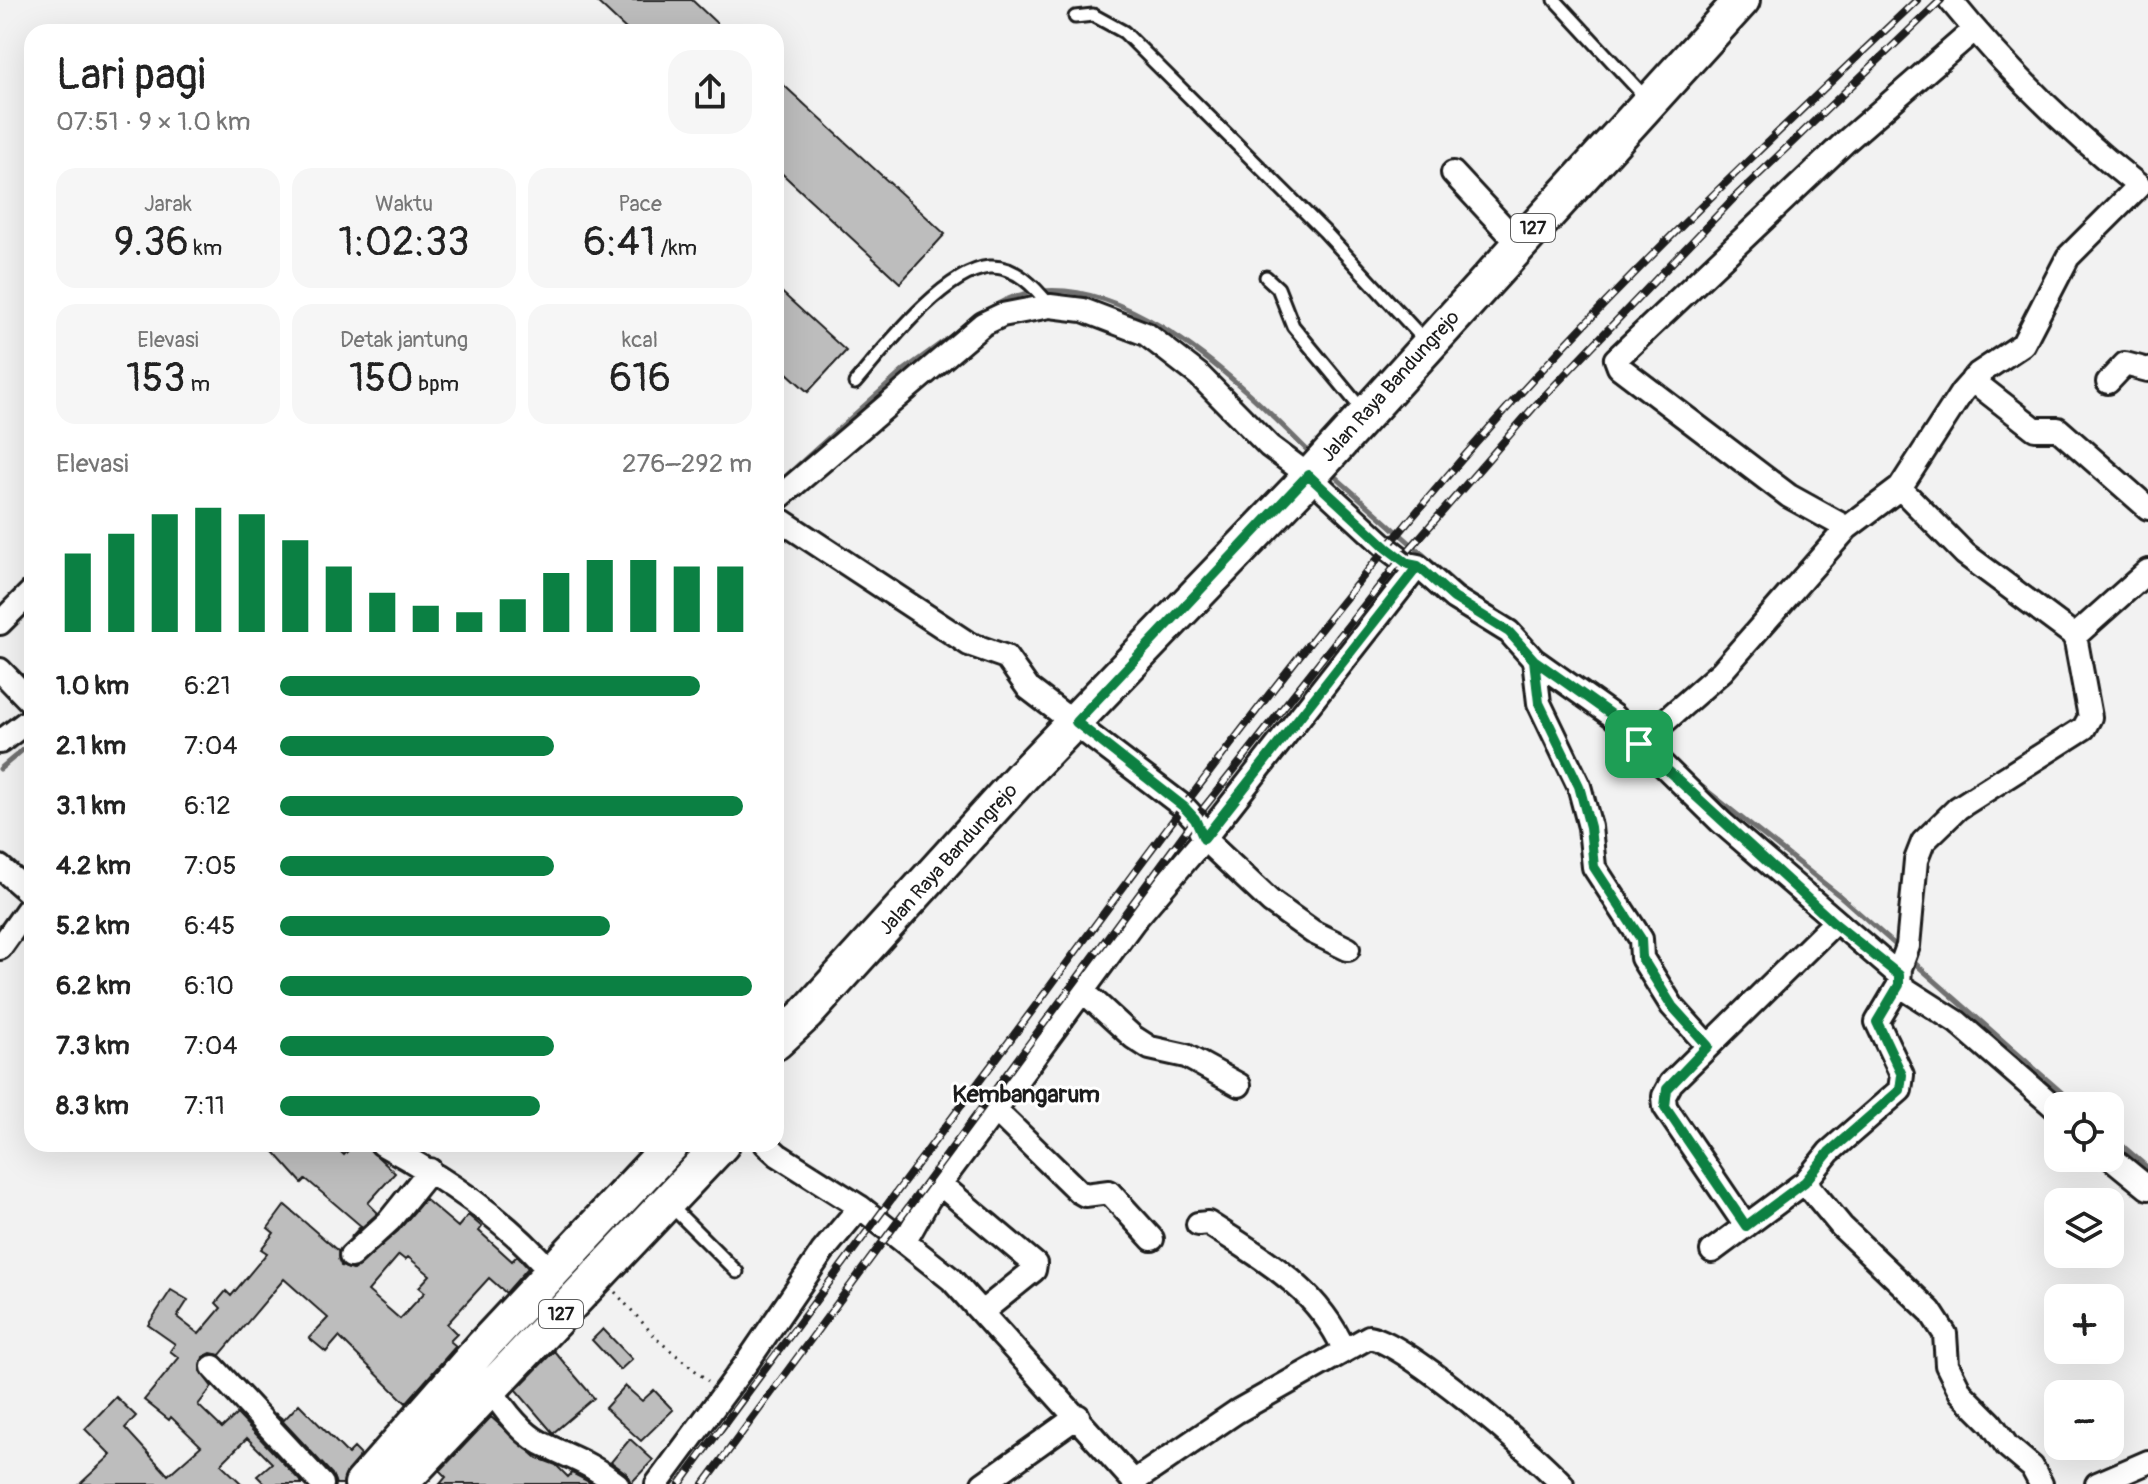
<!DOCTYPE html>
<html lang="id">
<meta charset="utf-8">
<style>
:root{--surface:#fff;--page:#f6f6f6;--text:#222;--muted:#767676;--accent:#0b8043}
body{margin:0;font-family:Pangolin,sans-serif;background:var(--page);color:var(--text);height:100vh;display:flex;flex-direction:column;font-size:30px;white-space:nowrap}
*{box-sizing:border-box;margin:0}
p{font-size:26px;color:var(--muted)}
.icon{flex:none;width:44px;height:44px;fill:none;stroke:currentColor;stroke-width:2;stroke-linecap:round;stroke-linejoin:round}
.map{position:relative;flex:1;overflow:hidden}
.sheet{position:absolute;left:24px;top:24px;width:760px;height:1128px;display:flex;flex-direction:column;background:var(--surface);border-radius:24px;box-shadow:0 8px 32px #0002}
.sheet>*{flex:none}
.buttons{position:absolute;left:2044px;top:1092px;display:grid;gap:16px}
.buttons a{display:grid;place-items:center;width:80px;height:80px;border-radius:16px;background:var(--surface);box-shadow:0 8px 32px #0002;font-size:40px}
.pin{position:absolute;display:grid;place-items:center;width:68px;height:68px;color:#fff;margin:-34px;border-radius:16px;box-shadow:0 4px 12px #0006}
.round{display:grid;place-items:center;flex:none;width:84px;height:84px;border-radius:24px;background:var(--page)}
.summary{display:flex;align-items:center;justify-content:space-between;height:136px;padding:0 32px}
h1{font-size:44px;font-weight:600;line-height:60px}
.stats{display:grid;grid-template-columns:repeat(3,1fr);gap:12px;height:136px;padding:8px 32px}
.stats div{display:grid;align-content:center;border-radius:20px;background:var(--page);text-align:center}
.stats b{font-size:40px;font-weight:600}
.stats small{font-size:22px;font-weight:400}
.stats p{font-size:22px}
.chart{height:224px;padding:16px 32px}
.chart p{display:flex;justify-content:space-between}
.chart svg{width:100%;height:144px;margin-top:8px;stroke:var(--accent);stroke-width:6}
ul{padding:0 32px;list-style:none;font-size:26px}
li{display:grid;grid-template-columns:128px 96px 1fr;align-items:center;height:60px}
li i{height:20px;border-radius:10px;background:var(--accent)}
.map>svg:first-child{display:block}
</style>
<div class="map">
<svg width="2148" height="1484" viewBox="0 0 2148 1484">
<rect width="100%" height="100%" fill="#f2f2f2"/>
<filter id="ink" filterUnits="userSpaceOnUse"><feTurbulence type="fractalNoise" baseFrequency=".0125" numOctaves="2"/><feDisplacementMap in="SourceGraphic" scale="16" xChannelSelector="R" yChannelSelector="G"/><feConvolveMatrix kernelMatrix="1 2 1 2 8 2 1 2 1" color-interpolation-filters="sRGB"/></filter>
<g filter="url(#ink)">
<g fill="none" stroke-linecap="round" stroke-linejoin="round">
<!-- stream -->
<path stroke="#707070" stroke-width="5" d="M983,313C1093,234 1240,382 1312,455
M1331,473L1470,596
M776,485L904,370L962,328
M0,769L32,742
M1691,778L1840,896L1900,949
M1910,959L2077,1106
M2110,1135L2148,1168"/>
</g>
<!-- building -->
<path fill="#bdbdbd" stroke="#1c1c1c" stroke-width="2" fill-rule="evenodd" d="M595,0H692L726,32H629Z
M776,78L945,234L900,283L776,168Z
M776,287L846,351L808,392L776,363Z
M267,1144H333L344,1155L354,1144H364L395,1173L368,1203L378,1213L351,1237L361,1226L306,1179L302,1183Z
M425,1199L458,1227L468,1215L482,1227L479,1231L512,1261L517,1256L528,1268L506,1293L489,1278L447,1324L457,1334L450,1341L456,1346L406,1403L339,1337L326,1352L309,1338L328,1318L284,1279L220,1355L211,1353L203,1357L200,1371L212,1387L198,1405L222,1428L237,1414L303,1484H265L257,1476L272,1463L247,1438L221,1464L242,1484H80L111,1455L85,1429L116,1397L136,1416L125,1428L168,1475L201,1446L171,1417L169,1420L144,1400L179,1358L170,1351L175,1344L148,1325L171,1290L188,1300L177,1317L199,1334L221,1308L216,1303L226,1291L231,1296L267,1253L261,1249L274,1233L268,1228L285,1205L338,1251L341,1266L353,1270L398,1231ZM399,1255L405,1260L408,1257L430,1275L419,1287L425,1292L400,1319L368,1291Z
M603,1329L632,1359L620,1370L592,1340Z
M554,1351L594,1398L553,1433L516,1390Z
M625,1386L642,1401L654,1390L673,1410L641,1441L605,1408Z
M299,1404L348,1454L354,1448L361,1455L347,1471L343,1484H336L332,1474L275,1413L284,1420Z
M491,1417L537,1458L556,1465L568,1477L572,1473L593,1484H440L446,1477L440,1471Z
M630,1439L653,1460L631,1483L626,1473L611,1462Z"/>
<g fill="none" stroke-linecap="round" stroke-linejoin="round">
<defs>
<path id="lane" d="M1555,0L1646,98
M1075,17L1093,15L1124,32L1324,231L1427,343
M1266,277L1278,288L1293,326L1364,412
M855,383C884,349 943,272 989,267C1015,265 1036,288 1050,306
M670,1205L737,1272"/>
<path id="street" d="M1453,173L1519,244
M1972,380L2035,429H2058L2148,508
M2108,382L2125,364L2148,370
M1900,488L1965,554L2075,636L2090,717L2084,728L1958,808L1923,842L1916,860L1908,946L1900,968L1899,985L1877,1022L1902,1075L1900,1090L1829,1152L1805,1182L1842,1227L1930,1311L1945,1334L1947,1365L1961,1393L1991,1423L2007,1446L2032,1467L2041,1484
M776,500L983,324L1002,315L1050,306L1083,310L1146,334L1199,375L1269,446L1308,475L1387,548L1408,564L1418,566L1454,598L1509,632L1534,660L1613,716L1721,822L1899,975
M776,517L969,644L1006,657L1028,688L1184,807L1195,819L1204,839L1271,902L1313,932L1348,949
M1847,528L1789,496L1619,367L1616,359L1844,143L1974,30
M0,623L32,591
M2075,636L2148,571
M1534,660L1539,703L1579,786L1590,827L1594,867L1641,939L1642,958L1672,1006L1708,1046
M0,670L32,703
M0,742L32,718
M1639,744L1722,671L1847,528L1900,488L1962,392L1978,374L2023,344L2068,257L2139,186C2069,131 2007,70 1950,0
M0,867L32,895
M0,948L32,903
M1899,985L1957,1022L2058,1110
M1082,990L1133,1037L1150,1048L1186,1056L1239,1085
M995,1110L1134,921L1204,839L1418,566
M382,1144C444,1178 505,1218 551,1272
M766,1144L778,1155L860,1207L951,1279L1136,1484
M2110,1157L2148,1188
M940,1184L1035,1264L1034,1270L982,1312
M1198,1224L1208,1223C1263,1259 1316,1287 1344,1349
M1746,1226L1665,1107L1664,1096L1671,1083L1834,923
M905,1241L928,1200L995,1110L1078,1191L1085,1195L1109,1192L1152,1239
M1712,1251L1805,1182
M351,1256L389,1221L430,1170
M213,1367L322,1484
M490,1388C502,1407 520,1432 541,1443C569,1457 591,1463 617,1484
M1133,1482L1236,1412L1369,1337C1407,1343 1532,1452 1562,1484
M657,1484L748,1361L823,1251L860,1207
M983,1484L1078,1416
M2097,1484L2148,1462"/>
<path id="primary" d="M776,1042L806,1014L1022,776L1298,489L1742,0
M362,1484L484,1345L672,1144
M400,1484L722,1144"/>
</defs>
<!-- lane casing -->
<use href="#lane" stroke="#1c1c1c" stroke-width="17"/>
<!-- street casing -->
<use href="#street" stroke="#1c1c1c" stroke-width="28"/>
<!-- primary casing -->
<use href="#primary" stroke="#1c1c1c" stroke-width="40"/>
<!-- path -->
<path stroke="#1c1c1c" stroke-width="3" stroke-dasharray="2 6" stroke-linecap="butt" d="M615,1292L659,1341L708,1381"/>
<!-- lane -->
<use href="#lane" stroke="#fff" stroke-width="11"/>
<!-- street -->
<use href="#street" stroke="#fff" stroke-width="22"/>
<!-- primary -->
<use href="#primary" stroke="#fff" stroke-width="34"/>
<defs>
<path id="rail" d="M680,1484C799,1322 920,1161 1040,1000C1191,794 1345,587 1517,397C1643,258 1781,129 1917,0
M704,1484L1195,819L1401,559L1533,408L1733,199L1941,0"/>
</defs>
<!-- rail casing -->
<use href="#rail" stroke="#1c1c1c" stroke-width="8"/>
<!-- rail -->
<use href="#rail" stroke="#fff" stroke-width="5" stroke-dasharray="15" stroke-linecap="butt"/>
</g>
</g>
<g fill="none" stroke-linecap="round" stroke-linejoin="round" filter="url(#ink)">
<defs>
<path id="route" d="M1639,744L1613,716L1534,660L1509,632L1454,598L1418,566L1204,839L1195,819L1184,807L1076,722L1308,475L1387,548L1408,564L1418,566L1454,598L1509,632L1534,660L1539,703L1579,786L1590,827L1594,867L1641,939L1642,958L1672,1006L1708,1046L1667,1089L1665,1107L1746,1226L1805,1182L1829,1152L1900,1090L1902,1075L1877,1022L1899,985V975L1834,923L1639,744"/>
</defs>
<!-- route casing -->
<use href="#route" stroke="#fff" stroke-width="16"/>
<!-- route -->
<use href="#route" stroke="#0b8043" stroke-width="10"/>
</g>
<g text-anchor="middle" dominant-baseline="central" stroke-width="6" stroke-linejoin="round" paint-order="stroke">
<!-- shield labels -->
<g fill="#fff" stroke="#606060" stroke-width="2">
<rect x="1511" y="214" width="44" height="28" rx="6"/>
<rect x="539" y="1300" width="44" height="28" rx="6"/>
</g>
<g font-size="18" font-weight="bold" fill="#1c1c1c">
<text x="1533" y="228">127</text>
<text x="561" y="1314">127</text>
</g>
<!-- street labels -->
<g font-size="20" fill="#1c1c1c" stroke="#fff">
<text transform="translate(1390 386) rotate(-48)">Jalan Raya Bandungrejo</text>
<text transform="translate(948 859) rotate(-48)">Jalan Raya Bandungrejo</text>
</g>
<!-- quarter labels -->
<g font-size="24" font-weight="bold" fill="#1c1c1c" stroke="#fff">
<text x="1026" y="1094">Kembangarum</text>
</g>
</g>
</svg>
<div class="buttons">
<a><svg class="icon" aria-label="locate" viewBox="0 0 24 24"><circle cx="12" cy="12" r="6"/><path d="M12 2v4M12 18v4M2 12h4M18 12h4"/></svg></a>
<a><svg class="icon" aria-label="layers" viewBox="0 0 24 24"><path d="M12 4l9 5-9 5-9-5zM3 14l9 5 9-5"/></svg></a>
<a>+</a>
<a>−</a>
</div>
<div class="pin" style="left:1639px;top:744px;background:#1e9e55"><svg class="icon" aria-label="arrive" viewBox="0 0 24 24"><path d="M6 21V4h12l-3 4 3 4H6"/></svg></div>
<section class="sheet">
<div class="summary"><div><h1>Lari pagi</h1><p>07:51 · 9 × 1.0 km</p></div><a class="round"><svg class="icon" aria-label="share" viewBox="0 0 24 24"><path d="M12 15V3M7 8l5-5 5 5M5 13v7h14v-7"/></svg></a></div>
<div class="stats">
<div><p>Jarak</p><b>9.36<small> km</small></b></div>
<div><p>Waktu</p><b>1:02:33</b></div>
<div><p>Pace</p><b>6:41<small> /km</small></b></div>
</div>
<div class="stats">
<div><p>Elevasi</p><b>153<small> m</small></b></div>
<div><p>Detak jantung</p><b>150<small> bpm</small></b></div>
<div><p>kcal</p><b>616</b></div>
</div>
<div class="chart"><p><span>Elevasi</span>276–292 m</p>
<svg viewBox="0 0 160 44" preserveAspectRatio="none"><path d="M5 44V20M15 44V14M25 44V8M35 44V6M45 44V8M55 44V16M65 44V24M75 44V32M85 44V36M95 44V38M105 44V34M115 44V26M125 44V22M135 44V22M145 44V24M155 44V24"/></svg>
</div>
<ul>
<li><b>1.0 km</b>6:21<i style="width:89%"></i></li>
<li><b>2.1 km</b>7:04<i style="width:58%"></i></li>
<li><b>3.1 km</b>6:12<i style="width:98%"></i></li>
<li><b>4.2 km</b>7:05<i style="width:58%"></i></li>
<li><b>5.2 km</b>6:45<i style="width:70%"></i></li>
<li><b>6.2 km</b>6:10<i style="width:100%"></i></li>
<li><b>7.3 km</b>7:04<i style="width:58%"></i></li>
<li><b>8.3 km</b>7:11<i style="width:55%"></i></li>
</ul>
</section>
</div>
